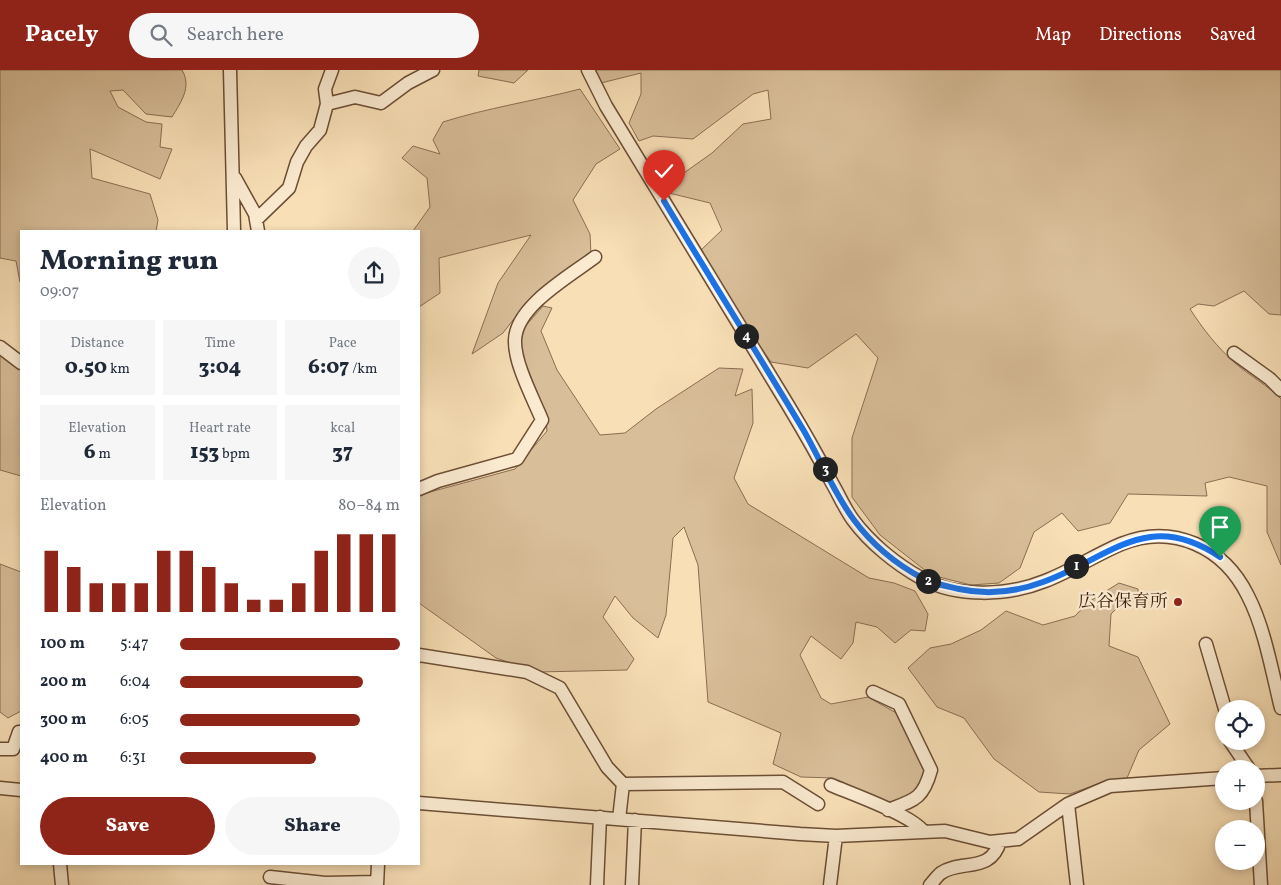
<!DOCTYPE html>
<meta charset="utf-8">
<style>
:root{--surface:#fff;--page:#f6f6f7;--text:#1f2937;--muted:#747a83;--accent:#8f2418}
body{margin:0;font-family:Vollkorn,"Noto Serif JP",serif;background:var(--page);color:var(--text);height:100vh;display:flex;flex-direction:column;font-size:19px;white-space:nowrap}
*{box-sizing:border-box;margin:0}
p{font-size:16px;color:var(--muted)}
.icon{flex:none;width:28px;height:28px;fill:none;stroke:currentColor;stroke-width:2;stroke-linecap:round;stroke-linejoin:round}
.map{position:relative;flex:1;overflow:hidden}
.sheet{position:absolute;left:20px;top:160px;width:400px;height:635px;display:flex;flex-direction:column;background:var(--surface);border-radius:0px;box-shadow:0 2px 8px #0003}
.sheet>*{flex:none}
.controls{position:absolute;left:1215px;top:630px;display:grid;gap:10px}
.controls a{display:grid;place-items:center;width:50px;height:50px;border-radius:50%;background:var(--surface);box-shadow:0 2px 8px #0003;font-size:25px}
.pin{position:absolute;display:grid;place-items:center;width:42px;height:42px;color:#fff;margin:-51px -21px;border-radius:50% 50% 50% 0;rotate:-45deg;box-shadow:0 0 5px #0007}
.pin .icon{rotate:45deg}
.km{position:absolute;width:25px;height:25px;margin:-12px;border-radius:50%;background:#222;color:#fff;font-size:14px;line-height:25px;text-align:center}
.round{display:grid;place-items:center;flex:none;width:52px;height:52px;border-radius:26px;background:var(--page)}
.headline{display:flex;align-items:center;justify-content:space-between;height:85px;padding:0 20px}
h1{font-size:28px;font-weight:800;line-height:38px}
.stats{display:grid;grid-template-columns:repeat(3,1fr);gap:8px;height:85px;padding:5px 20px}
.stats div{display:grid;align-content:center;border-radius:0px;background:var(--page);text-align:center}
.stats b{font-size:21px;font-weight:800}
.stats small{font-size:14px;font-weight:400}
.stats p{font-size:14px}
.chart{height:140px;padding:10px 20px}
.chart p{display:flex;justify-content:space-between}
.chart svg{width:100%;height:90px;margin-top:5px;stroke:var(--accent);stroke-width:6}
.button{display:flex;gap:10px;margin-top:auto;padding:10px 20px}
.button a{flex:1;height:58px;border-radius:30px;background:var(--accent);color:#fff;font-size:20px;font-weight:800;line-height:58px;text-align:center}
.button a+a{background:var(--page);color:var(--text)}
ul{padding:0 20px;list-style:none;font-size:16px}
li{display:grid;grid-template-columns:80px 60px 1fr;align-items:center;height:38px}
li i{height:12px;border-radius:6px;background:var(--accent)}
header{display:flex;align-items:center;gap:30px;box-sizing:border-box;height:70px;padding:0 25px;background:var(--accent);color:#fff}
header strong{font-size:24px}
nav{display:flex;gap:28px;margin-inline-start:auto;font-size:18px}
.search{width:350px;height:45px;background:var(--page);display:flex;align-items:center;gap:12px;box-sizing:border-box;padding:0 18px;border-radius:28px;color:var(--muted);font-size:19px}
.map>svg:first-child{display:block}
</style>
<header>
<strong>Pacely</strong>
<div class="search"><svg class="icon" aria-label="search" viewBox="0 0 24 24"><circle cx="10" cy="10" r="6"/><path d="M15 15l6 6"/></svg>Search here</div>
<nav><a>Map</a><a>Directions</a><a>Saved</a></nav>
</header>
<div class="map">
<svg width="1281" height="815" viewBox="0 0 1281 815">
<rect width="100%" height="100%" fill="#f8dfb6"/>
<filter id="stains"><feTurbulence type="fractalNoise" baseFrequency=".004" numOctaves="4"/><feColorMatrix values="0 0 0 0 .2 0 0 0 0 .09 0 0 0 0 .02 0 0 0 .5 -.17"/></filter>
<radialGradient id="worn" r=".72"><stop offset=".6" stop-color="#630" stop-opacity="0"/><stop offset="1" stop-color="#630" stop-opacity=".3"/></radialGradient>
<!-- green -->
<path fill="#d8be99" stroke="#8b6e52" d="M0,0H182C192,17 181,32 172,47L146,44L123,20L110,21L118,37L146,52L162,54L160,77L172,79L160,109L90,79L92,108L150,124L158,150L156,161H21L20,212L16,191L0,188Z
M479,0H528L514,13L478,6Z
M594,0H1281V245L1269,244L1244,221L1214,236L1198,234L1190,239C1203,259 1217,277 1235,293C1250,306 1267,315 1281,329V495L1267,462V416L1229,407L1205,413L1207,426L1128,424L1110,453L1078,461L1062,443L1034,462L1020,498L999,513L971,515L931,505L880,465L852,427V368L878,288L856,264L808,298L771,292L736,242L701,180L722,160L710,133L669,123L658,101L681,105L712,83L743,54L771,49L768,20L753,24L693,69L653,66L639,71L629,53L641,24V3L601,13Z
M580,19L620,79L596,94L573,130L590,164L591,185L523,237L503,263L472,284L498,213L531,165L439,188L440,223L419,237V161H413L430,137L427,108L402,88L413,76L440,84L433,70L443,52C487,38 534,31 580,19Z
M543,236L552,238L541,261L557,300L600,365L625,363L656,339L719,298L743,299L735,326L752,319L753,353L734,408L748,434L869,508L894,513L915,521L928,544L925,561L911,560L895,573L877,557L856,552L853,573L841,589L811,566L800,585L821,628L831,634L868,627L898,644L925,702C917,725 910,727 888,735L833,708L801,707L773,694L781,663L708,632L698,495L684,457L673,468L666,545L658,568L633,548L615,526L603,547L634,589L627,600L538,602L496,588L419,533V425L515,399L547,361L545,342L521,282L522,260Z
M0,280L21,296V406L0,400Z
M0,494L21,502V641L8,648L0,642Z
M1119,513L1138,519L1139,529H1126L1111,544L1109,576L1138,587L1170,654L1139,680L1127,708L1106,711L1070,724L1039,722L994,689L964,648L937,637L908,598L930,578L951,574L981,560L1006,541L1043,555L1075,546L1087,533Z"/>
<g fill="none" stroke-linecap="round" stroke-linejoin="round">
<defs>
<path id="minor" d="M230,0L234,161
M588,0L606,36C667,136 727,235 788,335C803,360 818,386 832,413C839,425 845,439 853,450C870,473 896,494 921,508C957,528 1008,526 1045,511C1071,501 1095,485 1121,474C1173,453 1224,477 1248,526C1265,559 1272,602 1281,638
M327,34L355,27L381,33L408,13L433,0
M235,108L255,144L258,161
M256,150L289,118L297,92L306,76L320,60L327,34L325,19L332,0
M0,277L21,293
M1234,283L1270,309L1281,320
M419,419L438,411L517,389L542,350C533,328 514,293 515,270C516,236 570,206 595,187
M1206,574L1225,639
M419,585L527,602L560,618L607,697L623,714L783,712L818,734
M873,622L899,634L931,700C923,729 915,730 888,740
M1230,671L1249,699
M0,679H13L19,662H21
M1256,706L1281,705
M831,715C852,724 912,745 924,762
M0,718L21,720
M1256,731L1261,815
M419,733L800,764L836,766L945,761L990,772L1018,769L1068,734L1110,716L1224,708
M1068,734L1077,815
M619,749L623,714
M60,794L62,815
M270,807L325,813L377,812
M377,815L378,794
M597,815L600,747
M632,815L635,750
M830,815L836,766
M930,815C934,811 937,806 941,803C961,789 991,804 1000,771"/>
</defs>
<!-- minor casing -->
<use href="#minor" stroke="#6c4e35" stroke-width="15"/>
<!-- minor -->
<use href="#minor" stroke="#faead0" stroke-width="12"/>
</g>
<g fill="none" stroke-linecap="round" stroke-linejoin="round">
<defs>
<path id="route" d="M664,131C710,208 758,284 804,361C820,389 835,425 854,450C871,473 896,494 922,508C933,514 946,516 959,519C987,525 1016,522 1043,512C1110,488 1147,438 1220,487"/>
</defs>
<!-- route casing -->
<use href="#route" stroke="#fff" stroke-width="10"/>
<!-- route -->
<use href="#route" stroke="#1a73e8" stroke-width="6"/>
</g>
<!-- markers -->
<circle fill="#8f2418" stroke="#faead0" stroke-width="2" cx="1178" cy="532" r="5"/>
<g text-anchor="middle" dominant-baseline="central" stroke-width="4.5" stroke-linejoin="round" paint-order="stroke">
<!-- poi labels -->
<g font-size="18" fill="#3e1d0a" stroke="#faead0" text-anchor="end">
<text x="1168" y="532">広谷保育所</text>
</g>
</g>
<rect width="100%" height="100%" filter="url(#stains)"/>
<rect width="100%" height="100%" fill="url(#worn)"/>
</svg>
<div class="controls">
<a><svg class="icon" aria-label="locate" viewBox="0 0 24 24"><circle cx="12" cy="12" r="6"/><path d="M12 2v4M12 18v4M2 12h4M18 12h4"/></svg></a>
<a>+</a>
<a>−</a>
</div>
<div class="pin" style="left:1220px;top:487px;background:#1e9e55"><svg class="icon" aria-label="arrive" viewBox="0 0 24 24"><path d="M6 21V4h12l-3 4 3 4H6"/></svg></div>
<div class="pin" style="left:664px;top:131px;background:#d93025"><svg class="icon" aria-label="check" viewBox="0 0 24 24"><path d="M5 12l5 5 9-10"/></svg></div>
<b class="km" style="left:1076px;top:496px">1</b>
<b class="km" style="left:928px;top:511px">2</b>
<b class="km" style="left:825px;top:399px">3</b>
<b class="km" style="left:746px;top:266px">4</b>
<section class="sheet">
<div class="headline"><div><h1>Morning run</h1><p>09:07</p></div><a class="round"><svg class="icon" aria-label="share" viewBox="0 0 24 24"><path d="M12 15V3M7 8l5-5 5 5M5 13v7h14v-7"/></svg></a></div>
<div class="stats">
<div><p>Distance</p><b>0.50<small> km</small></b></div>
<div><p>Time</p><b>3:04</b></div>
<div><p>Pace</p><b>6:07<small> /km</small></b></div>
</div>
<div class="stats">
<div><p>Elevation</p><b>6<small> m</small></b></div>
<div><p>Heart rate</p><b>153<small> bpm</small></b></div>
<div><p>kcal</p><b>37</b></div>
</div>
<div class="chart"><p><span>Elevation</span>80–84 m</p>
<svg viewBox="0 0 160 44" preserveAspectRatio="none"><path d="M5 44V14M15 44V22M25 44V30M35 44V30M45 44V30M55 44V14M65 44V14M75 44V22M85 44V30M95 44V38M105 44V38M115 44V30M125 44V14M135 44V6M145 44V6M155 44V6"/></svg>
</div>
<ul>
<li><b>100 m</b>5:47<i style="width:100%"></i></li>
<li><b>200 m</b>6:04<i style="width:83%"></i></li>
<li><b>300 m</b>6:05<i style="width:82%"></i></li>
<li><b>400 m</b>6:31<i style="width:62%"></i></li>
</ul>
<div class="button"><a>Save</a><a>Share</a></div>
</section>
</div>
